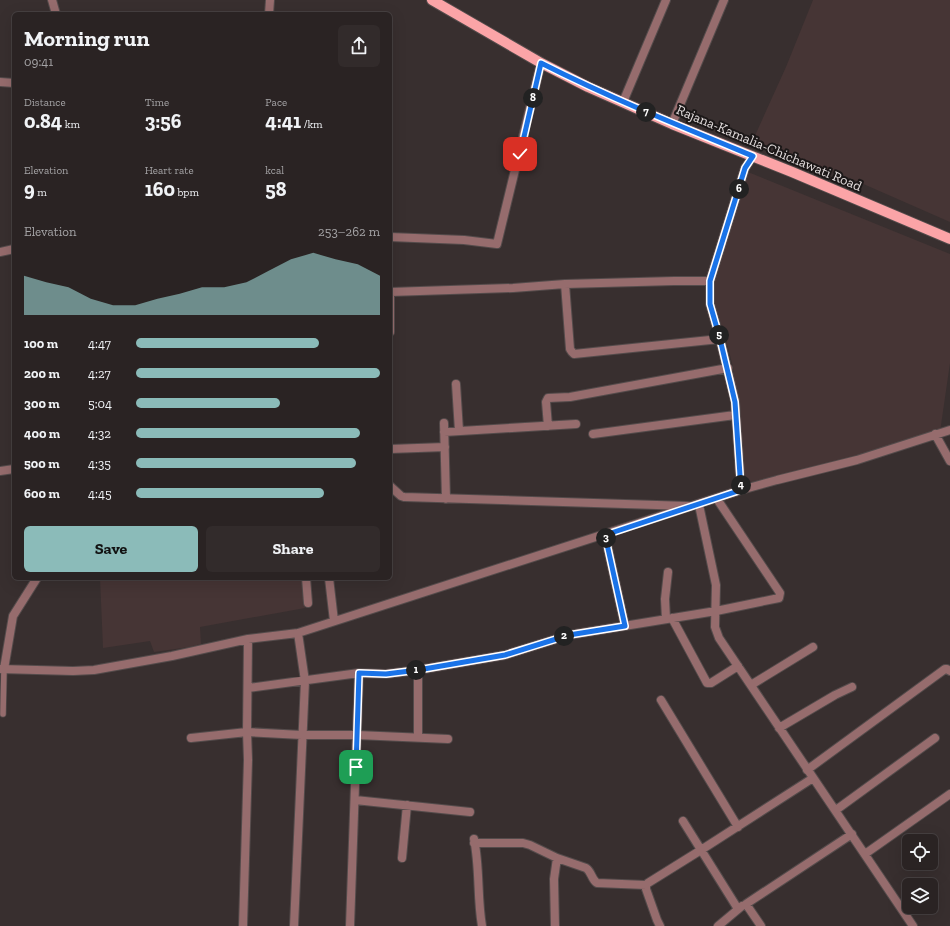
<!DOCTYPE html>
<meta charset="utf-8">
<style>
:root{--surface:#2a2323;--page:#322b2b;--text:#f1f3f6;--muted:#a5a4a6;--line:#464041;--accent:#8bbbb9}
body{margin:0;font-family:"Zilla Slab",serif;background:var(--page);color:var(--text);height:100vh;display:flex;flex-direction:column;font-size:15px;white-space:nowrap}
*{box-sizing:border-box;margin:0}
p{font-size:13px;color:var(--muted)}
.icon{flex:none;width:22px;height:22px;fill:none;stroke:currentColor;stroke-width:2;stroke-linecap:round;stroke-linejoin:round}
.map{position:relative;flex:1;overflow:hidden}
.side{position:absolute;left:12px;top:12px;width:380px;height:568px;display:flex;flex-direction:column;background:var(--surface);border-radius:6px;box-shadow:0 4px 16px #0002,0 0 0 1px var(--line)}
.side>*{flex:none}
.controls{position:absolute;left:902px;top:834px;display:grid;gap:8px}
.controls a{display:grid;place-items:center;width:36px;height:36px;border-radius:6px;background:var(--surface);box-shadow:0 4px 16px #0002,0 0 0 1px var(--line);font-size:20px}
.pin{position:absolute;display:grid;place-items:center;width:34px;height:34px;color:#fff;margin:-17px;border-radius:8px;box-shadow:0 2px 6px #0006}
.km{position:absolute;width:20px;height:20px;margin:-10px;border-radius:50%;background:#222;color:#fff;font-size:11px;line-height:20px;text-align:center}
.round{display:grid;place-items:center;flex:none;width:42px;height:42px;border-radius:6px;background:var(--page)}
.summary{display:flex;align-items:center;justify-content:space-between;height:68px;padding:0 12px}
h1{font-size:22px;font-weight:800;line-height:30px}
.metrics{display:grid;grid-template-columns:repeat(3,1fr);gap:6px;height:68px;padding:4px 12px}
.metrics div{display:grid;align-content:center}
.metrics b{font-size:20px;font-weight:800}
.metrics small{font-size:11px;font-weight:400}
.metrics p{font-size:11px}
.chart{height:112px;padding:8px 12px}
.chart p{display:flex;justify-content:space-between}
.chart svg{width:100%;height:72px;margin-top:4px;fill:var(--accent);opacity:.7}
.primary-button{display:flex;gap:8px;margin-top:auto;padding:8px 12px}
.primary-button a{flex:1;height:46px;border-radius:6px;background:var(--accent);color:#111;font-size:16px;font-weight:800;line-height:46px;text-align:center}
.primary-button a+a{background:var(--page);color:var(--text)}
ul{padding:0 12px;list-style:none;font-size:13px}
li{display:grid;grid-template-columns:64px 48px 1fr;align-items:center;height:30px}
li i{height:10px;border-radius:5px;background:var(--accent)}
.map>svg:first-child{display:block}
</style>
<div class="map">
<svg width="950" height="926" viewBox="0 0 950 926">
<rect width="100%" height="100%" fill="#382f2f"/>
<!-- built -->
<path fill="#463535" d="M813,0H950V222L852,179L753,140L786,67Z
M748,172L950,254V363L940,432L862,458L744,486L733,367L725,336L714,305L715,281Z
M100,578H303L305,608L200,627L201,644L189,647L154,652L150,641L103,648Z"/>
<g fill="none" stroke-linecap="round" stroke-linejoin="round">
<defs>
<path id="service" d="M3,714L4,669"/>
<path id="minor" d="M52,0L56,14
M269,14L270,0
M0,82L14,83
M623,102L666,0
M672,124L724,0
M390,237L464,240L497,244L541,63
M0,252L14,249
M565,284L570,349L572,352L574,354L720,339
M390,292L513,288L565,284L674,281H710
M390,332V292
M456,384L459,431
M444,423L446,499
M548,426L546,402L548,398L570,397L728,368
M444,432L576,424
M593,434L735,415
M935,434L950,461
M390,449L445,447
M0,471L14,469
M390,486L401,496L404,497L688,506
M741,490L735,401L720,339L710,304V281L745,168L753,156
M699,505L716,585L715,627L719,638L913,926
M605,535L625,626
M306,578L308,603
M329,578L334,621
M672,618L707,683H711L738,666
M666,619L665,599L668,572
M0,669L73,671L94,670L172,656L248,639L298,633L741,490L777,480L857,460L950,430
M4,669L13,616L37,578
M418,670V737
M751,685L813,647
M248,688L359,673L386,674L418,670L505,655L569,635L716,611L779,598L780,593L717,499
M661,700L738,827
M779,728L835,695L852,687
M191,738L247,732L302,735H357L448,739
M807,770L945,669H947L950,671
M355,800L470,812
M836,810L935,738
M683,821L738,909
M474,839C480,868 477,897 482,926
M474,843H523L530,845L557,858L586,868C592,872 591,879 597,883L646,885
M865,854L950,794
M402,858L407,805
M243,926L248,760L247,732L248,639
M294,926L305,681L298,633
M350,926L359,673
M555,926L554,879L557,858
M660,926L657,920L646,889V885L648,883L701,850L813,778
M718,926L742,906
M761,926L746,904L852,834"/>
<path id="primary" d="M432,0L541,63L588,87L672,124L792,172L950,239"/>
</defs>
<!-- service casing -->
<use href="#service" stroke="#544b4b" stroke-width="7"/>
<!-- minor casing -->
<use href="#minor" stroke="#544b4b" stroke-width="10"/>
<!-- primary casing -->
<use href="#primary" stroke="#544b4b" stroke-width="12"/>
<!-- service -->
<use href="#service" stroke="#966c6d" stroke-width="5.5"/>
<!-- minor -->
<use href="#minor" stroke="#966c6d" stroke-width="8"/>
<!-- primary -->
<use href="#primary" stroke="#fba4a7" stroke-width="10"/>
</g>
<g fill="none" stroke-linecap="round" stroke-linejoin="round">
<defs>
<path id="route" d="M356,767L359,673L386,674L418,670L505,655L569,635L625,626L605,535L741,490L735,402L720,339L710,304V281L745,168L753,156C682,127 610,98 541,63L520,154"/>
</defs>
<!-- route casing -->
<use href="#route" stroke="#fff" stroke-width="8"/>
<!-- route -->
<use href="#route" stroke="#1a73e8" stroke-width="5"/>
</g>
<g text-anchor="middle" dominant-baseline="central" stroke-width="4" stroke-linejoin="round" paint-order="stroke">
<!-- street labels -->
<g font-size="14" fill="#e4dede" stroke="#1c1818">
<text transform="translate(769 148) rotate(23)">Rajana-Kamalia-Chichawati Road</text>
</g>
</g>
</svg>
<div class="controls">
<a><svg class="icon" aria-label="locate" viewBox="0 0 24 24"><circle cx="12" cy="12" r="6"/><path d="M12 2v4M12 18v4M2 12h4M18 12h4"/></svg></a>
<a><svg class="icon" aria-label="layers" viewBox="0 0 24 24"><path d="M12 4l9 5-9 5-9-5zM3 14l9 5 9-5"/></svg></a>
</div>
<div class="pin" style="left:356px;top:767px;background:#1e9e55"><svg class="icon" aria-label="arrive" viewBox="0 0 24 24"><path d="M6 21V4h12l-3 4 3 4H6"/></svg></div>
<div class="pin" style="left:520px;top:154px;background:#d93025"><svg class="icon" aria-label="check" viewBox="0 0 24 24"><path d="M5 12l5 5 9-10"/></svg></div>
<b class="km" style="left:416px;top:670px">1</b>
<b class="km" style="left:564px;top:636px">2</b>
<b class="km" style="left:606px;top:538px">3</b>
<b class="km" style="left:741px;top:485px">4</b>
<b class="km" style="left:719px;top:335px">5</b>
<b class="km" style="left:739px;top:189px">6</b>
<b class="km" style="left:646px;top:112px">7</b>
<b class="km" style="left:533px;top:98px">8</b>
<section class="side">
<div class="summary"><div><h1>Morning run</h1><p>09:41</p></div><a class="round"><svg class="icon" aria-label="share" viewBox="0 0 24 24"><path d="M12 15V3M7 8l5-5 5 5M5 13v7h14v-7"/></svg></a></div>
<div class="metrics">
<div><p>Distance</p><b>0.84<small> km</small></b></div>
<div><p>Time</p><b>3:56</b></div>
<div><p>Pace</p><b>4:41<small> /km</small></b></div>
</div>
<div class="metrics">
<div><p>Elevation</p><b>9<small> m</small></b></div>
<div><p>Heart rate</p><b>160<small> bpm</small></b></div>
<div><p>kcal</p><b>58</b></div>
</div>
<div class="chart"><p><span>Elevation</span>253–262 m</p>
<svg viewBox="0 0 160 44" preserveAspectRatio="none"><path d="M0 44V20L10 24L20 27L30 34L40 38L50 38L60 34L70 31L80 27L90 27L100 24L110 17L120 10L130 6L140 10L150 13L160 20V44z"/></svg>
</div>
<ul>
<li><b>100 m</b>4:47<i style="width:75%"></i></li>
<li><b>200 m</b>4:27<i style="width:100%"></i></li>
<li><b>300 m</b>5:04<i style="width:59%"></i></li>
<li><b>400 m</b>4:32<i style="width:92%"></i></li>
<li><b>500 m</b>4:35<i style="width:90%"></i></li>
<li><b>600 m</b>4:45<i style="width:77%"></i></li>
</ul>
<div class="primary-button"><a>Save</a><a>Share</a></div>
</section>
</div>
